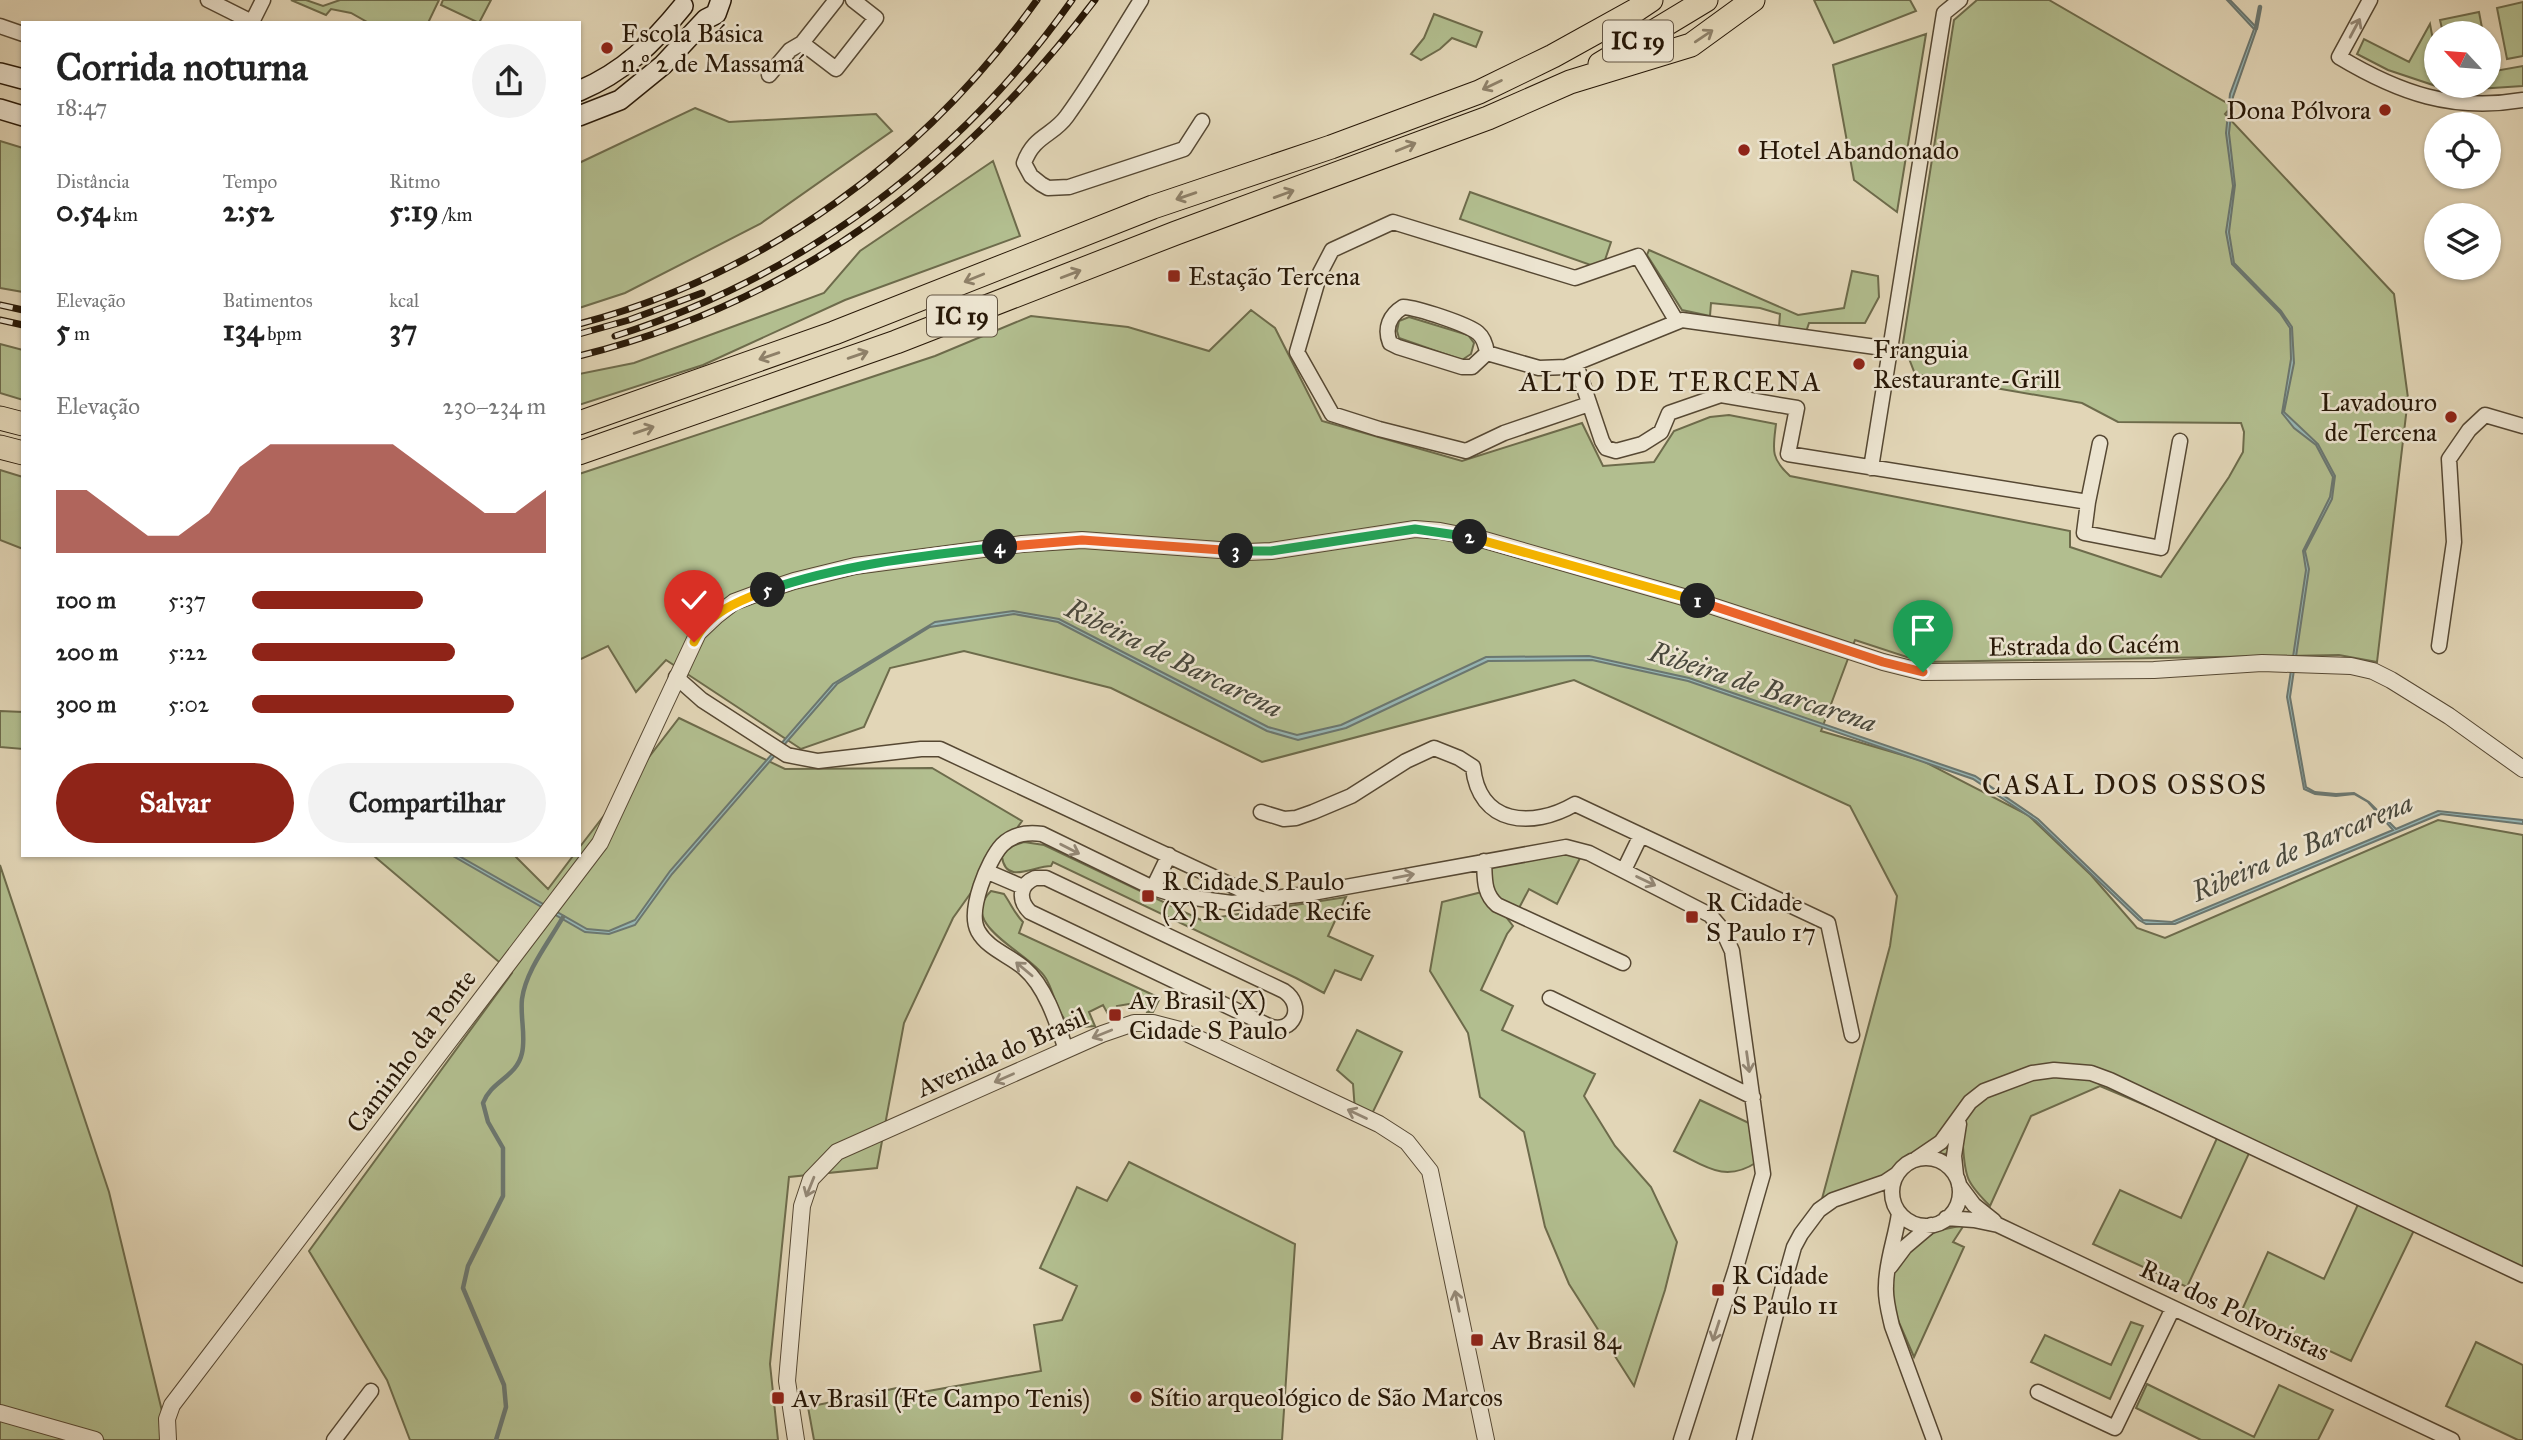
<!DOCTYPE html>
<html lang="pt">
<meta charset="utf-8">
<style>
:root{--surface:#fff;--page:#f2f2f2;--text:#222;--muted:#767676;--accent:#8f2418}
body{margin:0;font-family:"IM FELL Great Primer",serif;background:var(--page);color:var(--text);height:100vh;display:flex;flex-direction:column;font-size:26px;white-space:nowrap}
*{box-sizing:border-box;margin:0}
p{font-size:23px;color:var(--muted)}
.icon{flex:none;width:38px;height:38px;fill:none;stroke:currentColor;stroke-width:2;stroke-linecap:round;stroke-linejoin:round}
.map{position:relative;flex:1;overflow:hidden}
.sheet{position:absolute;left:21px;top:21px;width:560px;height:836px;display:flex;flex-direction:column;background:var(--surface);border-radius:0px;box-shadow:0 2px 5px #0004}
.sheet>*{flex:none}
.needle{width:46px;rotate:296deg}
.tools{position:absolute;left:2424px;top:21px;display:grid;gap:14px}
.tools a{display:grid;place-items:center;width:77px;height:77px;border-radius:50%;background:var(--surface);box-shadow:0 2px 5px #0004;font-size:35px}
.pin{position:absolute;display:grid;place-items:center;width:60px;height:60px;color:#fff;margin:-72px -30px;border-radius:50% 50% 50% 0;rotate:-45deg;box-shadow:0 0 7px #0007}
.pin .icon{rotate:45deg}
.km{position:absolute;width:35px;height:35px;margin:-18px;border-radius:50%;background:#222;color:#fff;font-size:19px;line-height:35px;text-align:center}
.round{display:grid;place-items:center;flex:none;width:74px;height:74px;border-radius:37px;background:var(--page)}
.headline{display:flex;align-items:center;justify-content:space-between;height:119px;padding:0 35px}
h1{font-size:38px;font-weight:700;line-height:52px}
.metrics{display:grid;grid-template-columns:repeat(3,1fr);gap:10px;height:119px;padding:7px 35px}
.metrics div{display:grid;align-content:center}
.metrics b{font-size:30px;font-weight:700}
.metrics small{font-size:19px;font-weight:400}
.metrics p{font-size:19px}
.chart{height:196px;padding:14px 35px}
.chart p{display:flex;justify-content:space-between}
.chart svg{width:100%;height:126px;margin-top:7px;fill:var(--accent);opacity:.7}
.button{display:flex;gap:14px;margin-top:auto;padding:14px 35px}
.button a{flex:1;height:80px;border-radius:42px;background:var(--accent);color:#fff;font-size:28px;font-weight:700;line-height:80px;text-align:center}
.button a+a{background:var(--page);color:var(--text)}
ul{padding:0 35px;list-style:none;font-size:23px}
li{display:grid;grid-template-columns:112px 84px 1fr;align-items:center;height:52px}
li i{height:18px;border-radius:9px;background:var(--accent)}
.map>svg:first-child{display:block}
</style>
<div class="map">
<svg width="2523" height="1440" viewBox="0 0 2523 1440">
<rect width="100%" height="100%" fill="#e2d6b7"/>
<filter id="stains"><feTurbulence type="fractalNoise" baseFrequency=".00286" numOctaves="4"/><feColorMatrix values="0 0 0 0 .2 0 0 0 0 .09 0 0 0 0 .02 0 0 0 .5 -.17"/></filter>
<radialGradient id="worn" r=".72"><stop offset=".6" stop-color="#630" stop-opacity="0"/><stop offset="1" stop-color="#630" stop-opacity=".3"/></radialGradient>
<!-- green -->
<path fill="#b2be8f" stroke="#6d6b4b" stroke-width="2" d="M291,0H306L323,6L340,0H439L428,23H369L351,13L331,9L326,15Z
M443,0H491L479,23L441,5Z
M1814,0H1910L1916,11L1834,43Z
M1977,0H2049L2232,106L2225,114L2394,294L2408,398L2377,662L2339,655L1922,662L1855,640L1821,731L1923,761L2028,815L2091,875L2137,928L2165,938L2438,820L2523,835V1268L2417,1224L2351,1361L2242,1310L2268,1252L2324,1279L2361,1198L2250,1151L2187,1287L2093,1244L2120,1190L2181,1218L2218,1136L2100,1086L2031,1116L1990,1206C1967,1183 1965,1178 1963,1146L1819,1210L1890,946L1897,896L1850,806L1574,680L1262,762L1111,688L964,651L890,668L864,727L801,749L666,660L636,692L608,646L579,660V474L935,356L1031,316L1128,327L1209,351L1251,310L1275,328L1322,421L1462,461L1582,423L1603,466L1654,462L1674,431L1710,417L1729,415L1776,424C1773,449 1770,458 1790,476L2070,531V547L2161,577L2229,477L2243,452L2244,432L2241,423L2118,422L2082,403L1915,374L1903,343L1954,20Z
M2523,2V56L2507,59L2497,8Z
M2479,12L2483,33H2443L2440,20Z
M1434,14L1482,32L1476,47L1452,38L1440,49L1421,60L1411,54L1424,38Z
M2430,24L2436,56V86L2388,70L2357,54L2364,39L2409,62Z
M1926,34L1897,212L1854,180L1833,65Z
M2523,66V86L2462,90L2436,86H2488L2489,72Z
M695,108L729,122L876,114L892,131L760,224L625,293L579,308V163Z
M0,141L23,148V292L0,288Z
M993,161L1020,236L845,300L703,365L579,405V374L634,363L824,293L860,251Z
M1470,192L1611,242L1602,269L1460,219Z
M1649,250L1798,315L1844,308L1852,271L1878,276L1879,297L1865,323H1809L1806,332L1779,327L1780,314L1760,308L1711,303L1710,316L1682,310L1647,255Z
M1409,317L1468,335L1474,343L1471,354L1462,360L1399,338L1397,331L1399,321Z
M0,344L23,350V400L0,393Z
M0,470L23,477V549L0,540Z
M0,711L23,712V749L0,747Z
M679,718L785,769L932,768L1022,821L953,918L904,1023L877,1168L789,1177L770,1364L778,1440H410L387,1380L309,1251L512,973L374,856H515L548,889L573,856H579V848Z
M1024,842L1044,845L1201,920L1346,897L1328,936L1373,956L1361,980L1335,970L1324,993L1296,978L1053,862L1051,866C1033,866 1006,885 1002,857L1009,847Z
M1554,852L1581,856L1557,904L1529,889L1518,910C1490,897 1490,895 1488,864Z
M0,865L109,1192L169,1440H0Z
M991,891L1004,894C1011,904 1015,914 1023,922L1019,933L1160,998L1153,1012H1147L1148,1007L1129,1004L1117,1006L1118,1011L1109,1016L1103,1005L1089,1012L1095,1026L1082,1027L1066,1021C1055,1009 1054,990 1045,977C1029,952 956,925 991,891Z
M1486,891L1513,926L1507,934L1481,990L1513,1006L1502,1030L1595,1074L1584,1096L1615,1146L1651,1187L1677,1242L1665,1290L1634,1386L1569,1284L1545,1227L1524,1132L1480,1097L1468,1033L1430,971L1442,902Z
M1357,1030L1402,1052L1370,1118L1355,1111L1353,1084L1337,1070Z
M1700,1100L1751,1124L1757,1162C1724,1184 1704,1165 1674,1151Z
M1129,1162L1295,1244L1282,1440H814L808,1407L897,1388L900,1396L1041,1371L1034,1325L1062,1320L1077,1286L1040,1268L1077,1187L1107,1201Z
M1964,1225L1953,1242L1964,1247L1914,1357L1894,1311L1891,1276L1905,1254L1936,1231Z
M2131,1322L2143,1326L2110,1399L2031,1362L2045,1335L2111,1365Z
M2476,1342L2523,1365V1440H2518L2446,1406Z
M2147,1384L2254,1437L2279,1385L2333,1410L2318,1440H2201L2136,1408Z"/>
<!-- water -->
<path fill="#97b7b6" stroke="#6b7770" stroke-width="2" d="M2227,0H2230L2257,28L2233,97L2229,133L2235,185L2229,232L2234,263L2281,311L2292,327L2294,363L2284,412L2318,444L2335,476L2332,499L2305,551L2309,569L2290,697L2306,787L2315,792L2336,794L2354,793L2369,802L2396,829L2438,811L2523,820V824L2441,814L2436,816L2175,924H2146L2139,920L2036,821L1973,779L1688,681L1592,660L1488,661L1346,728L1298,740L1267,731L1058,622L1014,614L930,627L837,684L672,874L635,925L609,934L585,932L453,856H459L587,929L609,931L635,920L670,871L833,684L935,622L1013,611L1059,619L1268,727L1297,735L1341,725L1486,657L1589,656L1689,678L1975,776L2038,819L2143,920L2172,922L2393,830L2368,802L2354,794L2336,796L2315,794L2304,789L2287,697L2306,570L2303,551L2330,497L2333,477L2316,445L2294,428L2282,413L2291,359L2290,328L2280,313L2232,264L2226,232L2233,186L2226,133L2230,94L2254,29Z"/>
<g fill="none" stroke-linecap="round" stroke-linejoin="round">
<!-- stream -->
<path stroke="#6b7770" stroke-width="4.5" d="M2256,28L2260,7
M496,1440L506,1407L504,1385L463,1288L468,1266L503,1196V1148L488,1122L483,1103C491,1081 517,1077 522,1053C526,1036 520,1017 522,999C526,970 549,942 563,917"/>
<defs>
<path id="minor" d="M208,0L252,22L263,0
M1141,0C1117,38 1094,79 1067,116C1053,136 1034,135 1024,163L1031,176L1041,184L1048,188L1069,187L1184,149L1202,121
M2370,0L2339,57C2399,93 2453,112 2523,100
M0,26L23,34
M802,43L836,69L876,18L853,0
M769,75L790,50L802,43L836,0
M1403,307C1418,308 1467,324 1478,333C1484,338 1486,346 1487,353L1472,367H1462L1398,347L1390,343C1384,328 1390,315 1403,307Z
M1487,353L1539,368L1566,367L1682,320L1890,349
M1576,364L1602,441L1606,448L1616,451L1642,444L1661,432L1669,413L1721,395L1797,408L1788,454L2088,502L2100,443
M1589,404L1504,433L1466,451L1379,429L1332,414L1297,352L1320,273L1332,250L1393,222L1575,278L1638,256L1677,322
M1871,468L1944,13L1960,0
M2088,502L2084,533L2161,548L2180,441
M2439,646L2454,542L2449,459L2469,430L2485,415L2523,426
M676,677L702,700L787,755L818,761L921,749H940L1263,900
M1261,812L1284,819L1296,818L1313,812L1351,796L1406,761L1434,748L1459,758L1473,767C1479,825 1532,829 1575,804L1828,923L1852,1035
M1484,861C1485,878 1483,893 1497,905L1623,963
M1624,870L1641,835
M988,872L1023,887
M1035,878H1046L1284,991C1306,1006 1293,1035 1269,1026L1030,912C1018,900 1019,885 1035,878Z
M1153,888L1169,855
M1550,998L1753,1097
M1066,1050C1057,1023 1046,987 1024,968C1009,955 988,949 978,931C967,911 988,860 1002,845C1013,834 1028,832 1042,834L1153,888L1179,896L1232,903L1307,894L1566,847L1589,853L1710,915L1722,929L1732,951L1763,1174L1736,1268L1681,1440
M1892 1192a34 34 0 1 1 68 0a34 34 0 1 1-68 0Z
M1916,1159L1941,1142L1970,1102L1984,1091L2032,1073L2054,1070L2091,1073L2110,1080L2523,1275
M1956,1175L1954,1156L1959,1124
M1959,1185L1974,1205L1994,1221
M1899,1213C1896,1237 1886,1261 1886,1286C1885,1299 1889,1313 1892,1326L1934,1440
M1946,1218L1974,1220L1998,1225L2452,1440
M1890,1267L1905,1247L1931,1225
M2038,1392L2115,1428L2173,1308
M334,1440L371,1391
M1744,1440L1785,1279L1794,1247L1801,1234L1819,1210L1833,1200L1885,1182L1897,1174"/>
<path id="tertiary" d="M0,1413L95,1440
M168,1440L167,1419L172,1405L600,843L698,633L716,616L734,602L761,592L794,581L855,566L1022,544L1082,540L1247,552L1271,551L1415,529L1440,531L1481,539L1694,600L1883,662L1923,672L2154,670L2262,663L2351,666L2373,671L2391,680L2449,716L2523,769
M796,1440L787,1381L802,1206L811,1179L837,1152L1102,1034L1134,1023H1153L1180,1030L1379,1124L1407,1142L1430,1171L1486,1440"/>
<path id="secondary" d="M0,73L23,79
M579,91C624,72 653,43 683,6
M0,109L23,116
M579,116L620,100L663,65L706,19L716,14L721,0"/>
<path id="trunk" d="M1600,64L1706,0
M0,418L23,424
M579,423L834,333L1153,207L1331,147L1479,92L1553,56L1636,10L1651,0
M0,447L23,453
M579,453L896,342L1176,233L1488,118L1570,82L1691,45L1753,0"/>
</defs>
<!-- minor casing -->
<use href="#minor" stroke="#564833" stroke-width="17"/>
<!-- tertiary casing -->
<use href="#tertiary" stroke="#564833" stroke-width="18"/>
<!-- secondary casing -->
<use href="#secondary" stroke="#281807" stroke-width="22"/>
<!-- trunk casing -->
<use href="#trunk" stroke="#281807" stroke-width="25"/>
<!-- minor -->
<use href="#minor" stroke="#ece4d0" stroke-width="14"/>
<!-- tertiary -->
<use href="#tertiary" stroke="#ece4d0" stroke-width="16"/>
<!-- secondary -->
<use href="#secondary" stroke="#ece4d0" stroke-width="19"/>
<!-- trunk -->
<use href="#trunk" stroke="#e2d6b7" stroke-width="23"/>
<defs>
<path id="rail" d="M0,305L23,310
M0,320L23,325
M579,324C767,274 925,157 1037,0
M579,334L629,320L702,293
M615,336C801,277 960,159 1072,0
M579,356C798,301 959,178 1095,0"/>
</defs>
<!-- rail casing -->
<use href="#rail" stroke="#281807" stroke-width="7"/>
<!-- rail -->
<use href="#rail" stroke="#ece4d0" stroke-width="4.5" stroke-dasharray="13" stroke-linecap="butt"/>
</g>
<!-- one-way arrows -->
<defs><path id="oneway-shaft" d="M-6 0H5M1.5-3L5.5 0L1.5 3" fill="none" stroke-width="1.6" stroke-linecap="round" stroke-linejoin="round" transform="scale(1.75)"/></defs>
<g stroke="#948876">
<use href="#oneway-shaft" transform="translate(2355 28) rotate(-62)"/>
<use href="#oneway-shaft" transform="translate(1070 849) rotate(27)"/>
<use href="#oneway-shaft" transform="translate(1404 876) rotate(-11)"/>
<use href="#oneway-shaft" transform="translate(1646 881) rotate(26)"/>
<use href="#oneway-shaft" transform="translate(1024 969) rotate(-140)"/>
<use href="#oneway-shaft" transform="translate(1102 1034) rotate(158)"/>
<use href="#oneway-shaft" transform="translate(1748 1062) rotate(82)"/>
<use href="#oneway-shaft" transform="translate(1004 1078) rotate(156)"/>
<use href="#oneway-shaft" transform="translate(1357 1114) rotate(-155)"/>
<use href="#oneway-shaft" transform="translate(810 1187) rotate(112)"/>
<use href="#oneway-shaft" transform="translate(1457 1301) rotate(-102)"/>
<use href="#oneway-shaft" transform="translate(1716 1331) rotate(108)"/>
</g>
<g stroke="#8e8068">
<use href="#oneway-shaft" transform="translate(1704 36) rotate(-34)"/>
<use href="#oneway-shaft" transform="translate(1492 85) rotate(154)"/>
<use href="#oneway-shaft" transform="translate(1406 147) rotate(-22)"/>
<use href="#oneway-shaft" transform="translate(1284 194) rotate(-20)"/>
<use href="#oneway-shaft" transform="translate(1186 196) rotate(161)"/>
<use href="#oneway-shaft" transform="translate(1071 274) rotate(-21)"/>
<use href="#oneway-shaft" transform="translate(974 278) rotate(158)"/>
<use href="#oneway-shaft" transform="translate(858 355) rotate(-19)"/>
<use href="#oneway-shaft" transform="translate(769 356) rotate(161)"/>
<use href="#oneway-shaft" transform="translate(644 430) rotate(-19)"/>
</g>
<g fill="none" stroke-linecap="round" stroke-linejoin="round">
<defs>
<path id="split-1" d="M1698,601L1883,662L1923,672"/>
<path id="split-2" d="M1470,537L1698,601"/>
<path id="split-3" d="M1236,551H1271L1415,529L1470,537"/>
<path id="split-4" d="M1000,547L1082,540L1236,551"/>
<path id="split-5" d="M768,590C843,564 922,556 1000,547"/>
<path id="split-6" d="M694,642C707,613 740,600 768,590"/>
</defs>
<!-- split-1 casing -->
<use href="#split-1" stroke="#fff" stroke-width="14"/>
<!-- split-2 casing -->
<use href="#split-2" stroke="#fff" stroke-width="14"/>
<!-- split-3 casing -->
<use href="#split-3" stroke="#fff" stroke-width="14"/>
<!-- split-4 casing -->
<use href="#split-4" stroke="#fff" stroke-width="14"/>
<!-- split-5 casing -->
<use href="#split-5" stroke="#fff" stroke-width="14"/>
<!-- split-6 casing -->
<use href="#split-6" stroke="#fff" stroke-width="14"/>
<!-- split-1 -->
<use href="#split-1" stroke="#f0652b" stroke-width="9"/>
<!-- split-2 -->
<use href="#split-2" stroke="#f5b400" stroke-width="9"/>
<!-- split-3 -->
<use href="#split-3" stroke="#22a559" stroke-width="9"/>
<!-- split-4 -->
<use href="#split-4" stroke="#f0652b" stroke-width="9"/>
<!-- split-5 -->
<use href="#split-5" stroke="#22a559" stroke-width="9"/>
<!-- split-6 -->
<use href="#split-6" stroke="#f5b400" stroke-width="9"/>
</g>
<!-- markers -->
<g fill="#8f2418" stroke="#ece4d0" stroke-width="2.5">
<circle cx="607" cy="48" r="7"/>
<circle cx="2385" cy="110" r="7"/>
<circle cx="1744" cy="150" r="7"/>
<rect x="1167" y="269" width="14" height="14" rx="3.5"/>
<circle cx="1859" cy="364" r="7"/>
<circle cx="2451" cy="417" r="7"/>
<rect x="1141" y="889" width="14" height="14" rx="3.5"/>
<rect x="1685" y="910" width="14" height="14" rx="3.5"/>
<rect x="1108" y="1008" width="14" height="14" rx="3.5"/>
<rect x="1711" y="1283" width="14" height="14" rx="3.5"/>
<rect x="1470" y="1333" width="14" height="14" rx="3.5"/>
<circle cx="1136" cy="1397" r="7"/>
<rect x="771" y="1391" width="14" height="14" rx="3.5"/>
</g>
<g text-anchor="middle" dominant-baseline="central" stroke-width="5" stroke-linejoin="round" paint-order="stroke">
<!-- shield labels -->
<g fill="#ece4d0" stroke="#635543" stroke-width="2">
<rect x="1603" y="20.5" width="70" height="41" rx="5"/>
<rect x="927" y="295.5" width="70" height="41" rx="5"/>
</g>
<g font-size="24" font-weight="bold" fill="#281807">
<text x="1638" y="41">IC 19</text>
<text x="962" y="316">IC 19</text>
</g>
<!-- poi labels -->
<g font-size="26" fill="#281807" stroke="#ece4d0" text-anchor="start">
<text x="621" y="33">Escola Básica<tspan x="621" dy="30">n.º 2 de Massamá</tspan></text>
<text x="2371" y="110" text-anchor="end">Dona Pólvora</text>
<text x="1758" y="150">Hotel Abandonado</text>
<text x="1188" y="276">Estação Tercena</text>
<text x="1873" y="349">Franguia<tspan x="1873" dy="30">Restaurante-Grill</tspan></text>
<text x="2437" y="402" text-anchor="end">Lavadouro<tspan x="2437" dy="30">de Tercena</tspan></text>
<text x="1162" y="881">R Cidade S Paulo<tspan x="1162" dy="30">(X) R Cidade Recife</tspan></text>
<text x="1706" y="902">R Cidade<tspan x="1706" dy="30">S Paulo 17</tspan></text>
<text x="1129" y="1000">Av Brasil (X)<tspan x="1129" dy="30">Cidade S Paulo</tspan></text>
<text x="1732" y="1275">R Cidade<tspan x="1732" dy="30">S Paulo 11</tspan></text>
<text x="1491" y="1340">Av Brasil 84</text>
<text x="1150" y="1397">Sítio arqueológico de São Marcos</text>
<text x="792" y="1398">Av Brasil (Fte Campo Tenis)</text>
</g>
<!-- street labels -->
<g font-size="26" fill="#281807" stroke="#ece4d0">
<text transform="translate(2084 645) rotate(-1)">Estrada do Cacém</text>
<text transform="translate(411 1051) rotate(-53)">Caminho da Ponte</text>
<text transform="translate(1002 1052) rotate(-24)">Avenida do Brasil</text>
<text transform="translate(2235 1310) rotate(25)">Rua dos Polvoristas</text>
</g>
<!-- neighbourhood labels -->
<g font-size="28" letter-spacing="2" fill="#281807" stroke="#ece4d0">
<text x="1671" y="381">ALTO DE TERCENA</text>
<text x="2125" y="784">CASAL DOS OSSOS</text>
</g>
<!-- water labels -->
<g font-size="28" font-style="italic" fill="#49483c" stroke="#ece4d0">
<text transform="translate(1174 658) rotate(26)">Ribeira de Barcarena</text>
<text transform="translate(1763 687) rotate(18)">Ribeira de Barcarena</text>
<text transform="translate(2302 847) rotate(-23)">Ribeira de Barcarena</text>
</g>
</g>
<rect width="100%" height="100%" filter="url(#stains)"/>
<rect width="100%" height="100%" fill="url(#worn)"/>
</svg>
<div class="tools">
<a><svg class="needle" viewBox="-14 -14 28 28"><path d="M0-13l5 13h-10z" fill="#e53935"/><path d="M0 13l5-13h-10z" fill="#767676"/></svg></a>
<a><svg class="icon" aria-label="locate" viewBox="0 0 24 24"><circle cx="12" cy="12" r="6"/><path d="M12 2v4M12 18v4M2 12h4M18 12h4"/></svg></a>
<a><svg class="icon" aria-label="layers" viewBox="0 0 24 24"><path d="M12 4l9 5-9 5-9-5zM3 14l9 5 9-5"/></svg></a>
</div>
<div class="pin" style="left:1923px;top:672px;background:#1e9e55"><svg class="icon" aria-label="arrive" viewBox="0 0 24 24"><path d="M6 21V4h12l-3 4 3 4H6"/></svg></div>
<div class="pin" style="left:694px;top:642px;background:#d93025"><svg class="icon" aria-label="check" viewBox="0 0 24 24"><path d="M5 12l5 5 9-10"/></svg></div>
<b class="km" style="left:1698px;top:601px">1</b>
<b class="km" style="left:1470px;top:537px">2</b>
<b class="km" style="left:1236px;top:551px">3</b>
<b class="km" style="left:1000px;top:547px">4</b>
<b class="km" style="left:768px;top:590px">5</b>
<section class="sheet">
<div class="headline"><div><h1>Corrida noturna</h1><p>18:47</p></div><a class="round"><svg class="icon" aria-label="share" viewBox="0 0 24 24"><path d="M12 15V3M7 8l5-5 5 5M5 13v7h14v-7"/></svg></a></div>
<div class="metrics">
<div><p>Distância</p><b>0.54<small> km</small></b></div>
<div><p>Tempo</p><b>2:52</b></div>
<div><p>Ritmo</p><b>5:19<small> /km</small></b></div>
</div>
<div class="metrics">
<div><p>Elevação</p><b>5<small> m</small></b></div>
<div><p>Batimentos</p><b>134<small> bpm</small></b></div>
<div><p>kcal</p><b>37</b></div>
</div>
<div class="chart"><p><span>Elevação</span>230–234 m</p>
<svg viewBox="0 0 160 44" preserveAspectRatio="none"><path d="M0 44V22L10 22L20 30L30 38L40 38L50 30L60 14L70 6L80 6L90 6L100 6L110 6L120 14L130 22L140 30L150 30L160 22V44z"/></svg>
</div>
<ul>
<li><b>100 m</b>5:37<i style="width:58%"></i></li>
<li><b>200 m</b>5:22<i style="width:69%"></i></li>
<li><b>300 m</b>5:02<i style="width:89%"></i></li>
</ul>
<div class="button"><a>Salvar</a><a>Compartilhar</a></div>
</section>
</div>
